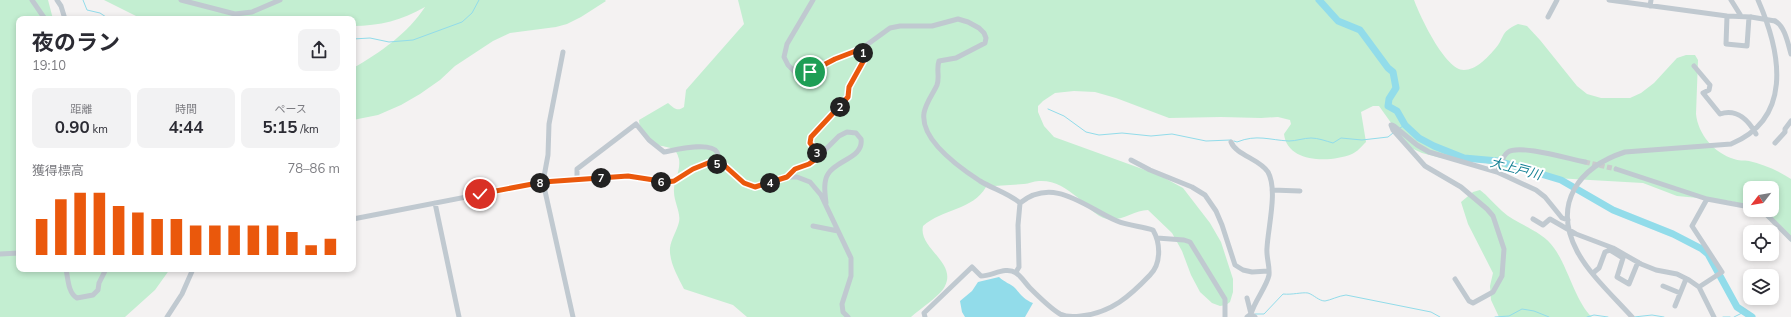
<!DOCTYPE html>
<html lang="ja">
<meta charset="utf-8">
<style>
:root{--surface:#fff;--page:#f2f2f3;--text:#2b2b33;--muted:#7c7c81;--accent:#ea580c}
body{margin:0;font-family:Mulish,"Noto Sans JP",sans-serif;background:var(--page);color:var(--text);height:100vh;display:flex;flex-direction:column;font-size:15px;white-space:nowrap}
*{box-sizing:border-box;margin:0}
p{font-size:13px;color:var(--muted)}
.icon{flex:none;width:22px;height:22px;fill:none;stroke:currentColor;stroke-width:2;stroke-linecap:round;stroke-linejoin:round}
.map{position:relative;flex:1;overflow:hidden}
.drawer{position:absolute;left:16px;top:16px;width:340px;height:256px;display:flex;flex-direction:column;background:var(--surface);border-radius:8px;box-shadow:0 2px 6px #0003}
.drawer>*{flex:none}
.needle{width:26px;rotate:239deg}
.tools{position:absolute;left:1743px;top:181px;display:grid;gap:8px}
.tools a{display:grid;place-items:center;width:36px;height:36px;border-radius:8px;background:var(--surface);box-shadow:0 2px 6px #0003;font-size:20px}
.pin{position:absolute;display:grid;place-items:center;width:34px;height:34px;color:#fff;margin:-17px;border:2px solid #fff;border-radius:50%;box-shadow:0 1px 4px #0007}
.km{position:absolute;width:20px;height:20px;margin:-10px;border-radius:50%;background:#222;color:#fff;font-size:11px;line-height:20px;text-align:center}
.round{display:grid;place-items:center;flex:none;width:42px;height:42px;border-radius:8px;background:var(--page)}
.overview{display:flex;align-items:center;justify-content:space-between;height:68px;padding:0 16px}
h1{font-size:22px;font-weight:700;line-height:30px}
.figures{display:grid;grid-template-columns:repeat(3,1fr);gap:6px;height:68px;padding:4px 16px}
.figures div{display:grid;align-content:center;border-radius:8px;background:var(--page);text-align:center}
.figures b{font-size:17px;font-weight:700}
.figures small{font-size:11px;font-weight:400}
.figures p{font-size:11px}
.chart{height:112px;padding:8px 16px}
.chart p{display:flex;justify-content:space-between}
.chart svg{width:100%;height:72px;margin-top:4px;stroke:var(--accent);stroke-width:6}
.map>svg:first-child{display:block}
</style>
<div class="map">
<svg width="1791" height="317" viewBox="0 0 1791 317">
<rect width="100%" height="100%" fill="#f4f2f2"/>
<!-- green -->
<path fill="#c3eed1" d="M0,0H48L53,19H19V269H170L155,290L125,317H0Z
M104,0H605L606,1L581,17L567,24L556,27L510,33L493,41L455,66L440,80L420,94L401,105L378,115L353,120V68C380,53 408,33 425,7C402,20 380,26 353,26V19H142Z
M738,0H1414C1420,16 1445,70 1464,70C1476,70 1487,58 1494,50C1505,39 1499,32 1518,24L1527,26L1540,40L1577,86L1587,94L1601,98H1630L1641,93L1654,83L1677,58L1686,55H1695L1698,60L1696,114C1698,134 1714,153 1734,159C1738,161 1744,160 1749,161C1763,164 1779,171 1791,179V242L1774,224L1757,210H1772V188H1750V207L1731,201L1677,196L1643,183L1555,178L1505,168L1478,161L1441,158L1422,153L1411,148L1399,134L1379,106H1373L1361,112L1366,142C1362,146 1357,152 1352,154C1330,163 1287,163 1284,134L1291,124L1290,120L1278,117L1261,118L1221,117L1169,118L1116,98L1095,92L1074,91L1055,93L1043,101L1038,106V112L1044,126L1054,137L1159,175L1183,188L1210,223L1221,242L1233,279V292L1230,302L1226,305L1220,306L1212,303L1200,292L1191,275L1182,251L1172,233L1148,210C1134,210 1122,222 1107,219C1096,217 1086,204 1077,197C1066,188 1054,180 1039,181C1033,181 1029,184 1024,184C1011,185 999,185 986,187C973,210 942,209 923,226C918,248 957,262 945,286C940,296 920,309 911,317H747L733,305L684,289C678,277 669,262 670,248C671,239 677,231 679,222C681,212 674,202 674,192C673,182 681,171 679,159C675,135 642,160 639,120L668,103C674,108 677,112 684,107L686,90L744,24Z
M1480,190C1488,196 1494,204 1502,211C1517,225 1542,230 1554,248C1568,267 1576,303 1592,317H1499L1491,300L1490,286L1493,273L1468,224L1461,202L1473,192Z"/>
<!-- water -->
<path fill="#92dcea" d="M999,277C1004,282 1011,284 1015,288C1021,295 1025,300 1033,303L1025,317H965L962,312L960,301L972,291L978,282Z"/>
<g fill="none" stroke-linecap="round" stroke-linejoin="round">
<!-- stream -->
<path stroke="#92dcea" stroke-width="1" d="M83,0L87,10L100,13L109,19
M353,39L370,38L389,42L413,40L462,22L472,13L479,0
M1048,109L1064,116L1086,132L1099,135L1122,133L1151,136L1172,134L1206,141L1231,140
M1400,128L1405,125
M1234,141L1237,142C1257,134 1269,140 1289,141C1296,141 1304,138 1311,138C1318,138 1326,141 1333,143L1341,138L1362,140L1388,137L1393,133
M1255,314H1264L1283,294C1292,295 1302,292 1308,293C1314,295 1319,301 1325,301C1331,300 1338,296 1346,295L1431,312L1440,317
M1495,317L1509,316L1522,309L1534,311L1549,317
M1587,317L1594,315L1608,317
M1634,317L1652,315L1664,317
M1723,317H1730
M1734,317L1744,312"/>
<!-- river -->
<path stroke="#92dcea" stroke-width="7" d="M1319,0L1338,21L1360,30L1388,68L1393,72L1396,88L1389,99L1388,106L1397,111L1405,125L1419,138L1434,146L1464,158L1498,161L1561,180L1613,210L1673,234L1702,249L1708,254L1737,307L1752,317"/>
<!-- minor-tunnel -->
<path stroke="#cacbcd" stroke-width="5" stroke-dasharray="5 2.5" stroke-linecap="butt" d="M1585,162L1616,169"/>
<!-- minor -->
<path stroke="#c0c9d0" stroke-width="5" d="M32,0L45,19
M57,0L61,6L65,19
M181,0L235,14L252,12L280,0
M813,0L787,44L784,57L788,65L797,74L803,76L835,59L861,49L890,28L900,26H932L958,19L968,22L979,28L984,33L986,38L985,43L956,58L939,61C936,69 940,77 937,85C933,94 926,102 924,113C920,140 960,168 980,181C993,189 1008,193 1020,203
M1609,0L1727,16L1751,17
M1731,0L1741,16
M1650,6L1651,0
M1727,16L1726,44L1747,46L1749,17
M1548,17L1557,0
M1775,21C1785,26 1788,44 1791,54
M563,52L549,124L548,155L543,182L573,317
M1694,66L1710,85L1709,90L1703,93L1720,114C1737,108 1749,121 1756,134
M1392,125H1391L1393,130L1425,166L1461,187L1487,209L1493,216L1504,249L1502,276L1493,292L1473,303L1469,301L1455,279
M1394,126L1417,145L1429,152L1497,172L1536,190L1545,197L1562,218L1568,220
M1231,142C1236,155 1260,159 1268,172C1278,190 1268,227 1267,248C1266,257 1270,266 1269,275C1267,286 1254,302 1251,314L1247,317
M1775,143L1785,132V129L1791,121
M820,156L810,143L811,137L848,97L849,87L865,60V56L861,49
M1131,160L1150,170L1192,187L1205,195L1216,211L1222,225L1235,265L1243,270L1252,272L1268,271
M1616,169L1707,199L1750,207
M1497,172C1500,166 1502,156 1508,152C1519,144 1569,159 1585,162
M787,177L795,169L814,161L839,136L847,132L856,133L861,139C864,158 836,160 828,174C823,182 825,194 826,203
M577,180V169L636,124L649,140L664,152C675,150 710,141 717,152C719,155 717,160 717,164
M1272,190L1300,191
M435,203L459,317
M1762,210L1791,239
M353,219L543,182L628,176L667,182L674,181L693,169L709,163L725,167L744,183L755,187L787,177H797L810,182L821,195L851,258V276L842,304L843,312L848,317
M1533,219L1543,225L1550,219L1576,234L1613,248L1641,264L1656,270L1677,274L1689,280L1699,287L1714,317
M813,226L838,231
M1157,238L1184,240L1190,242L1225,299V317
M0,254L19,253
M66,269C68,278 68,293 77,298L93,295L98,290L99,283L106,269
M1593,273L1599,268L1605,252L1610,250L1623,258L1617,277L1629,284L1638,262
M1663,286L1680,293
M1699,287L1722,272L1692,226L1707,199
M1247,298L1251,314L1255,317
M1675,306L1686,279
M167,317L182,294L193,269
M925,317L924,313L972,267L981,276C992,276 1006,266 1016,273C1021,276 1026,284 1030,288C1039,297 1050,308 1060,314C1066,317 1074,317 1081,316C1111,313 1130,296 1150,275C1161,264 1161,244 1153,230C1141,226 1129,226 1117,221C1085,207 1054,176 1020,203L1018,225L1019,267L1016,272
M1632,317C1614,297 1589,274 1577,251C1552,203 1579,167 1625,152L1731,144C1791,119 1783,57 1758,0"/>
<!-- minor-bridge -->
<path stroke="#c0c9d0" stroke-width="5" d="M1751,17L1775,21"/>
</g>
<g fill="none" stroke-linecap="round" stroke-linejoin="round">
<defs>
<path id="route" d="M480,194L543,182L628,176L667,182L674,181L693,169L708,163L725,166L744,183L755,187L787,177L795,169L809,164L820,156L810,143L811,137L848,97L849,87L864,60L865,56L861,49L835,59L810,72"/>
</defs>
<!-- route casing -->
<use href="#route" stroke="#fff" stroke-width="8"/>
<!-- route -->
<use href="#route" stroke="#ea580c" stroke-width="5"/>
</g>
<g text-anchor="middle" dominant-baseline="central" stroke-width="4" stroke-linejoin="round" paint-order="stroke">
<!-- water labels -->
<g font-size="13" font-style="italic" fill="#127f93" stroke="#fff">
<text transform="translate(1516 168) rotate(15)">大上戸川</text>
</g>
</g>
</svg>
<div class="tools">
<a><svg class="needle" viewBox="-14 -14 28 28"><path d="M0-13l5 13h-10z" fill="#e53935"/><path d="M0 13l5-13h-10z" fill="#7c7c81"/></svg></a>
<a><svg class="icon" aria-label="locate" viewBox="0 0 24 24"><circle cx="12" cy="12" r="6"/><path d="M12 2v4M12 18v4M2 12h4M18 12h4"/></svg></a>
<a><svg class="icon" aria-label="layers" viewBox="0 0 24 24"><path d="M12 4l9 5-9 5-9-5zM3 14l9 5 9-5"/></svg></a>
</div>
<div class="pin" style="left:810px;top:72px;background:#1e9e55"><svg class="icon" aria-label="arrive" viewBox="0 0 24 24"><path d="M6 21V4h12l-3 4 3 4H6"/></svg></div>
<div class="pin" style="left:480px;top:194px;background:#d93025"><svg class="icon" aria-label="check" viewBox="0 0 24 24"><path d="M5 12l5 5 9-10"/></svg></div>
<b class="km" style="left:863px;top:53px">1</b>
<b class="km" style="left:840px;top:107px">2</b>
<b class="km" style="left:817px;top:153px">3</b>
<b class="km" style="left:770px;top:183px">4</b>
<b class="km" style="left:717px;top:164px">5</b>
<b class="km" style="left:661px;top:182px">6</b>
<b class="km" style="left:601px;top:178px">7</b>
<b class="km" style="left:540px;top:183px">8</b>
<section class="drawer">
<div class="overview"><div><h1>夜のラン</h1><p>19:10</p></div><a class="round"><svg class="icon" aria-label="share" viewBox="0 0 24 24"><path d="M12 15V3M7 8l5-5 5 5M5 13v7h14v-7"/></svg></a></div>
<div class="figures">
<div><p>距離</p><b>0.90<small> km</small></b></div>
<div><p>時間</p><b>4:44</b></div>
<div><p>ペース</p><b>5:15<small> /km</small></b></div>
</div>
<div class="chart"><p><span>獲得標高</span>78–86 m</p>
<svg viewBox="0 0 160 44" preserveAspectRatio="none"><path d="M5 44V22M15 44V10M25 44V6M35 44V6M45 44V14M55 44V18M65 44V22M75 44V22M85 44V26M95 44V26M105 44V26M115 44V26M125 44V26M135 44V30M145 44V38M155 44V34"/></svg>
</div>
</section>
</div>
